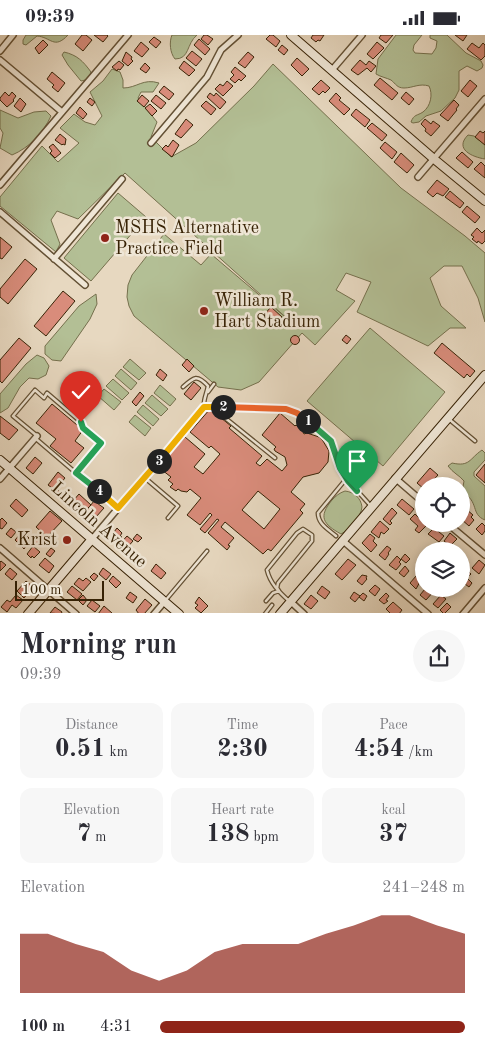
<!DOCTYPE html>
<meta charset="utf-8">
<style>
:root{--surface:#fff;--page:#f7f7f7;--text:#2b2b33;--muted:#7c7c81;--accent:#8f2418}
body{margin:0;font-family:"Old Standard TT",serif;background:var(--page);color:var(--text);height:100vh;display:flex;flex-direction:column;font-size:19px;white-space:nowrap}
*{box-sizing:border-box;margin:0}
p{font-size:16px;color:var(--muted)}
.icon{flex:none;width:28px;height:28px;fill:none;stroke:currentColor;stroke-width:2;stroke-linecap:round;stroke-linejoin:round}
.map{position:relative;height:578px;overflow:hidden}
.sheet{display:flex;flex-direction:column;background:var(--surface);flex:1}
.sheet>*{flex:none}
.fabs{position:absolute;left:415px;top:442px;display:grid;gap:10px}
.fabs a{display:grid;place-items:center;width:55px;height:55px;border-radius:50%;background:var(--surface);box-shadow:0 2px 8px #0003;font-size:25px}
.scale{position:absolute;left:15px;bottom:12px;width:89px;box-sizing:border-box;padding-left:5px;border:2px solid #372205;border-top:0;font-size:14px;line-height:18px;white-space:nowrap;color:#372205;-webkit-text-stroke:4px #efe6d6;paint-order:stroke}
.pin{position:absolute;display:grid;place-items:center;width:42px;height:42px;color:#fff;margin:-51px -21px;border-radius:50% 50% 50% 0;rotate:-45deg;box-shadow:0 0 5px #0007}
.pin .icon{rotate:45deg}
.km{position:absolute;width:25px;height:25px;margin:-12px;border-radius:50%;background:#222;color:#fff;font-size:14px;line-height:25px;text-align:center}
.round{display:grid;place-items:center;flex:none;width:52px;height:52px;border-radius:26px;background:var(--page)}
.headline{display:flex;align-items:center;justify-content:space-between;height:85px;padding:0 20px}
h1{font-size:28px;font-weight:700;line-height:38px}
.stats{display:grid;grid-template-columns:repeat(3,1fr);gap:8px;height:85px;padding:5px 20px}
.stats div{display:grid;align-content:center;border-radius:12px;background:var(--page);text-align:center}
.stats b{font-size:25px;font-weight:700}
.stats small{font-size:14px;font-weight:400}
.stats p{font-size:14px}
.chart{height:140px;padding:10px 20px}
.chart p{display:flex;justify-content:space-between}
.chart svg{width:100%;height:90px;margin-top:5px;fill:var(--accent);opacity:.7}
ul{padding:0 20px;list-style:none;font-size:16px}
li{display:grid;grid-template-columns:80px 60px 1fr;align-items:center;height:38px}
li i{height:12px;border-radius:6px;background:var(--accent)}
.status{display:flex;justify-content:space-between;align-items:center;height:35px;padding:0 25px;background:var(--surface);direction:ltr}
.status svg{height:14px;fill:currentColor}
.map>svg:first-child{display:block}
</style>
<div class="status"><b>09:39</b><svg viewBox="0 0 49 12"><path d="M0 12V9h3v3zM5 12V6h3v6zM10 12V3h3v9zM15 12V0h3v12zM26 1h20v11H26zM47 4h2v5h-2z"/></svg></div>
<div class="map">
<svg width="485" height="579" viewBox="0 0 485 579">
<rect width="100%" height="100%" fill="#e7d8c0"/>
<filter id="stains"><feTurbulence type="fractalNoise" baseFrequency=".004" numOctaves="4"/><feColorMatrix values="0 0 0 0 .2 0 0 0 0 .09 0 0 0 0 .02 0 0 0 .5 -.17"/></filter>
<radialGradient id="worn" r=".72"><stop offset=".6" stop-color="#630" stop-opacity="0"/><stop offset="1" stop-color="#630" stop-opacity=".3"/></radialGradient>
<!-- green -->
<path fill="#b3bf95" stroke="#75704d" d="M26,0H68C54,15 51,2 37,1L26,10L23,9V5Z
M172,0H197C186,9 190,24 175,24C170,18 169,7 172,0Z
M396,0H422L414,10L413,15L415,18L432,19L436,13L437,6L430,3V0H447L466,18L481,26L483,30L482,33L477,36L467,31L459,36V55L455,63L441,76L426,81L419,87L413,88L411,87C414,79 417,81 423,77C431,71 433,59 429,51C419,48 413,53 404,53C397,53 396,49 391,45C387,43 381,42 376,39L378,24Z
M64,17C77,20 83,26 91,37C89,43 87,45 81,46L68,30L62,20Z
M273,29L401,153L465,201L485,218V287L478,263L462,231H444L430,243L441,271L466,293H450L428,311L357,277L371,247L346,238L336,255L355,266L315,310L302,298L259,347L241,355L218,352L134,281L129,271L127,262L128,250L132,240L164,199L201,230L211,219L291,287L125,138L78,184L57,176L51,185L60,209L56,217L0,171V162L42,111L58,127L79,108L60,93L74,79L85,87L95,90L102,81L90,57L103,46L112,34L120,37L123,45V53C137,53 143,43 159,48L153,57H141L138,63L157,87L151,102L171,122L196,108L254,51Z
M0,75L18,83L34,77L46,76L51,81C43,98 29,113 12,120L0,113L3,98L0,93Z
M468,100L474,101L485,110V124C472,122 454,114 468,100Z
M118,158L146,182L91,246L64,223Z
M96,259L97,269L90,284L61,326L52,325L45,319V311L79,271Z
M370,293L445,357L383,431L307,366Z
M37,320L44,323L49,331L46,340L38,344L29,343L20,352L8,373L0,378V359L26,329Z
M130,324L146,338L139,345L123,332Z
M121,334L137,348L131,355L115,341Z
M113,344L129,358L122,365L106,351Z
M160,350L176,364L170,371L154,358Z
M104,354L121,367L114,375L98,361Z
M152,360L168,374L161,381L145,368Z
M143,370L159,384L153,391L137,377Z
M135,380L151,393L145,401L129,387Z
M482,415L485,418V425L474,437V441L485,451V485C470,479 480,467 462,457L464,446C459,440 453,438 448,431L452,428C470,432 469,424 482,415Z
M345,456C354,457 361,463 362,472C361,482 349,495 341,499C323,489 318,482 332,465C336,461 339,458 345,456Z"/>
<!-- building -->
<path fill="#d98c7b" stroke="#372205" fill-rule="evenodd" d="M82,0H86L92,5L83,16L75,9Z
M94,0H107L108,1L103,7Z
M204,0H207L213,4L208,10L201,4Z
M270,0H273L280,6L276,12L266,4Z
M313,0H324L320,6L318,5L316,7L311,3Z
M381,0H393L386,8L379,3Z
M455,0H467L463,6Z
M154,2L161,7L156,13L149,7Z
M199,4L210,14L205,20L194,10Z
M43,5L48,10L39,19L35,13Z
M141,7L149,14L142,22L134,16Z
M377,7L384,13L373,24L367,19Z
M472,8L479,13L483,8L485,10V21L481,25L467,14Z
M282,10L288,15L284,20L278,15Z
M192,16L202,24L196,31L186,23Z
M126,17L132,22L131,24L133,26L128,31L122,26Z
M248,17L254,22L245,33L238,28Z
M297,23L309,34L302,41L291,30Z
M360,25L366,30L369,26L376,31L371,37L367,33L358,40L351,35Z
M119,26L124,30L120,35L118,34L117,36L112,32Z
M184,26L195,35L189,41L179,33Z
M145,28L150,33L146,38L140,34Z
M235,32L246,41L241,46L239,44L235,48L230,44L234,40L231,37Z
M52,37L65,48L58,57L52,52L54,50L47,44Z
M380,43L398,58L392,65L374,50Z
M321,45L330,53L325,58L323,56L319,60L312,54Z
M470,45L477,51L468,62L461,56Z
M227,46L233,51L223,61L215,54L220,49L223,51Z
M164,51L174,59L169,65L159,57Z
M5,57L9,61L12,57L16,61L13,65L14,66L7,72L0,65V63Z
M406,57L414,64L409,70L401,63Z
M210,58L214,61L216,58L226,67L220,74L207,62Z
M336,58L341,63L339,65L350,74L344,80L329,66Z
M142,60L149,66L144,72L137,66Z
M156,60L166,68L161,74L151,66Z
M20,63L26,69L21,77L14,71Z
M90,63L95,67L92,71L87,67Z
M454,65L459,70L456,74L457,75L448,86L440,80Z
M206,66L216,74L211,80L201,71Z
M150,69L157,76L152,81L145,73Z
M80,72L87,79L83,84L76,78Z
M356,74L370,85L365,92L351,80Z
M186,84L193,90L181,103L175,99Z
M425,84L431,89L433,86L440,91L431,101L425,96L426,94L421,89Z
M372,88L387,100L382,106L367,93Z
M480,96L483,98L485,96V110L475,102Z
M60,99L66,104L65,110L63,109L62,110L55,105Z
M173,105L179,110L172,122L162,114L166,110L168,112Z
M385,107L397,117L392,124L380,113Z
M53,109L61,118L55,123L50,118L52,116L49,112Z
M462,117L473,127L468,133L456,123Z
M401,118L414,130L407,138L394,127Z
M481,127L485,131V143L474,134Z
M437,145L449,154L443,161L437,158L433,162L427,157Z
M450,156L464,168L460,173L445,162Z
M467,171L480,182L475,188L462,177Z
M477,193L482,198L485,195V206L482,209L478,206L477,208L472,204L474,202L471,200Z
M0,202L12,212L2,224L0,223Z
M25,224L37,234L8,269L0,262V254Z
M63,256L75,266L46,301L34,291Z
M271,272L282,282L274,292L262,282Z
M346,300L351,304L347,309L342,305Z
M290.5 305a4.5 4.5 0 1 1 9 0a4.5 4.5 0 1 1-9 0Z
M19,303L31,313L2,348L0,346V325Z
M442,308L475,336L470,342L467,339L464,343L434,318Z
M187,324L194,331L189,337L182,330Z
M160,334L167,340L163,346L156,340Z
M194,347L201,353L191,365L184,359Z
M140,357L144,361L136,371L132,367Z
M52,369L83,395L75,406L84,413L71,428L50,411L56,404L36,388Z
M210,374L231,391L229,393L262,421L256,428L260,431L267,424L282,436L287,430L285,422L275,416L274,414L276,412L262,400L280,378L295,391L296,390L302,395L304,399L307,398L319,402L323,406L329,416L328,427L319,438L303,442L291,457L305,469L300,475L303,478L271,516L268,514L263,519L225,487L221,492L234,503L228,510L230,511L227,515L208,498L219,485L217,484L205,498L200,494L212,480L210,478L200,490L187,480L201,463L190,454L187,457L181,456L178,454L176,456L170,452L173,449L168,445L171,442L162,435L167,428L164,426L185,402L205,419L194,432L203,439L220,419L211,411L209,413L190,397ZM258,456L280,474L264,494L242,475Z
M0,381L18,395L9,405L0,398Z
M35,422L42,428L33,439L26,433Z
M485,429V448L476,440Z
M430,433L438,440L428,451H424V454L417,448Z
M58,437L65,443L55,455L48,450Z
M57,454L62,459L58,463L53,459Z
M79,459L91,470L85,476L73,466Z
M16,464L28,475L22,482L10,471Z
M402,464L414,474L409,480L397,470Z
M73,466L85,476L82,481L69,470Z
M94,466L104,473L96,482L94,480L89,487L82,481Z
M392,473L397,478L390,486L392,488L390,490L383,484Z
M466,474L473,480L471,482L474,485L469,491L461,484V479Z
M50,476L62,486L47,502L36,492Z
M415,479L419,483L421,481L424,484V489L427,490L419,498L415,495L418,491L410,484Z
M2,483L7,488L2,494L0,493V485Z
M380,486L389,494L384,499L381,497L379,503L371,497Z
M482,488L485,491V496L482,500L476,494Z
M11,493L16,497L11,503L6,499Z
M117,493L122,498L120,501L122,502L118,506L111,501Z
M434,493L444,501L439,507L428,499Z
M22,497L29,503L26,506L28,508L24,514L15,505Z
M450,498L457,504L450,511L444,506Z
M137,499L142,503L138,507L133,504Z
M370,499L375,503L373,506L377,510L371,517L362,508Z
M36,500L41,505L37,509L32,505Z
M127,501L133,506L125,515L119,510Z
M33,511L40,517L34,523L32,521L31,523L27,519Z
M387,511L391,514L388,518L389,519L385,525L379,520Z
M51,513L55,516L50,522L46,519Z
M405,519L410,524L406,528L401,524Z
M397,521L401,525L399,527L401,529L396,535L389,530Z
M45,523L54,531L49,538L39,530Z
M348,524L356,530L342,545L335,539Z
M479,525L485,530L479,539L472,533Z
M1,526L6,530L0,536V527Z
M156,529L166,538L161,544L151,536Z
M405,531L409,536L404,542L399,538Z
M10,533L17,539L12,545L5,539Z
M103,533L111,539L106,545L99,539Z
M467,535L471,539L467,543L472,548L469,552L461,546V542Z
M94,538L98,541L94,546L90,542Z
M362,540L367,541L366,543L367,544L362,550L357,546Z
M113,541L121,548L116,553L109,546Z
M416,541L421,545L416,554L410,548Z
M79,543L83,546L86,543L91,547L83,556L74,549Z
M26,546L33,552L24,563L17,556Z
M375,550L380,554L375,561L369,556Z
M72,551L82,559L77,565L67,557Z
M322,551L330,557L325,564L317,558Z
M425,554H431L434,556L426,565L420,560Z
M130,557L137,562L133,568L126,563Z
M354,557L360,561L355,567L350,563Z
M363,558L367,561L364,566L359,562Z
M386,558L389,561L386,565L388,566L384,569L379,565Z
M16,560L23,565L16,573L12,570L7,577L1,572L7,565L10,567Z
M83,560L87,565L83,570L78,565Z
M311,560L318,566L311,574L304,569Z
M441,560L446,564L438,573L433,569Z
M199,562L208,571L201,578L195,573L198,570L195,568Z
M145,564L152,570L144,579H139L136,575Z
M92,565L100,571L95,577L87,571Z
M393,567L402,575L399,579H391L386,574Z
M447,568L451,572L444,579L440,575Z
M104,571L112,578V579H98Z
M55,572L62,577L61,579L50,578Z"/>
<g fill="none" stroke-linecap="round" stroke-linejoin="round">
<defs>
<path id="lane" d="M183,352C194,342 197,339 208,351C207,358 203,365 204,372
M208,357L214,349
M245,373L286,374L297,377L331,406L340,433L343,440L370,470
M214,374L275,423
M450,385L475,406
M35,403L76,438L101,408L83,393L81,387L47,358L44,363L35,355L13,381L36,400
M76,438L117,472
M145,443L178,471L168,483
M336,501C328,494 318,489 318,478L346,444
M279,556L277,553L278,548L312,506V500L303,494L297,498L267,535C270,548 279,557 289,566
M165,566L207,516
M266,566L273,558L279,556
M265,579L272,570"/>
<path id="street" d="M0,16L13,0
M0,25L62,77
M332,35L362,0
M151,108L207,42L221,15L238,0
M418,142L485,64
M0,150L128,0
M0,177L85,250
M54,224L122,144
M395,443L424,468
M0,444L37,401
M448,489L485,520
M92,504L204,372L245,373
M342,505L428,579
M0,513L76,579
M290,566L304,579
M154,579L165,566
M463,579L485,553"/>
<path id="secondary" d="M291,0L434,124L485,166
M0,425L179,579
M28,579L92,504
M280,579L485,340"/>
</defs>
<!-- lane casing -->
<use href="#lane" stroke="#635034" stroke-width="5"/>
<!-- street casing -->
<use href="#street" stroke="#635034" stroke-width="8"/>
<!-- secondary casing -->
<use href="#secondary" stroke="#372205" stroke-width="10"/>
<!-- lane -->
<use href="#lane" stroke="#efe6d6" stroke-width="2.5"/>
<!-- street -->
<use href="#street" stroke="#efe6d6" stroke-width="5"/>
<!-- secondary -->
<use href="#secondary" stroke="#efe6d6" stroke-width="8"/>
</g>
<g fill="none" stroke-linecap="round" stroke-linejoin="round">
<defs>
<path id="split-1" d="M308,386L331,406L340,433L348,446L357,456"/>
<path id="split-2" d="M223,372L286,374L297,378L308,386"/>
<path id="split-3" d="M159,426L204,372H223"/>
<path id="split-4" d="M99,456L118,473L159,426"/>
<path id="split-5" d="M81,387L83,393L101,408L76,438L99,456"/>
</defs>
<!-- split-1 casing -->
<use href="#split-1" stroke="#fff" stroke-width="10"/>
<!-- split-2 casing -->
<use href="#split-2" stroke="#fff" stroke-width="10"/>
<!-- split-3 casing -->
<use href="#split-3" stroke="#fff" stroke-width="10"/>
<!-- split-4 casing -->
<use href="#split-4" stroke="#fff" stroke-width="10"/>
<!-- split-5 casing -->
<use href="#split-5" stroke="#fff" stroke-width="10"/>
<!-- split-1 -->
<use href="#split-1" stroke="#22a559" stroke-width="6"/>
<!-- split-2 -->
<use href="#split-2" stroke="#f0652b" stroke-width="6"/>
<!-- split-3 -->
<use href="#split-3" stroke="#f5b400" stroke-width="6"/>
<!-- split-4 -->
<use href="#split-4" stroke="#f5b400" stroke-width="6"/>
<!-- split-5 -->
<use href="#split-5" stroke="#22a559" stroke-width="6"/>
</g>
<!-- markers -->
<g fill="#8f2418" stroke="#efe6d6" stroke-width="2">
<circle cx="105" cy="203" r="5"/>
<circle cx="204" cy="276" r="5"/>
<circle cx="67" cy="505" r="5"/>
</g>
<g text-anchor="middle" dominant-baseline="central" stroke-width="5" stroke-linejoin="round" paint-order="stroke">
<!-- poi labels -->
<g font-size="18" fill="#372205" stroke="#efe6d6" text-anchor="start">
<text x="115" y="193">MSHS Alternative<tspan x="115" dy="21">Practice Field</tspan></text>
<text x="214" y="266">William R.<tspan x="214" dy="21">Hart Stadium</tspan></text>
<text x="57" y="505" text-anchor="end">Krist</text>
</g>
<!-- street labels -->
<g font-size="18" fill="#372205" stroke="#efe6d6">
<text transform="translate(99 490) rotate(41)">Lincoln Avenue</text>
</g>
</g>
<rect width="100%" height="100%" filter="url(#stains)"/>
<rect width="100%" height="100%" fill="url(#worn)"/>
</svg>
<div class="fabs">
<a><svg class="icon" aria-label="locate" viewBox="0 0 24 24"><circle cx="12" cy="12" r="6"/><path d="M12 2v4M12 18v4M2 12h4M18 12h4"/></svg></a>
<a><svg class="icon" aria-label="layers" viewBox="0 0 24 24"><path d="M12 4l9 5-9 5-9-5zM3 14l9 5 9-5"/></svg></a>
</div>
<div class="scale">100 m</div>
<div class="pin" style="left:357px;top:456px;background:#1e9e55"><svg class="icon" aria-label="arrive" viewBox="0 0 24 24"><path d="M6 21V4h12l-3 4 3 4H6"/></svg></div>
<div class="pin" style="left:81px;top:387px;background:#d93025"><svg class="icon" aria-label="check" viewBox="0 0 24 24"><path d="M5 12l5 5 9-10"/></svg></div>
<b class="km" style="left:308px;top:386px">1</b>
<b class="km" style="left:223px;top:372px">2</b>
<b class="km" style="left:159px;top:426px">3</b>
<b class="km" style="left:99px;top:456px">4</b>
</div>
<section class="sheet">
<div class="headline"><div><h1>Morning run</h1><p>09:39</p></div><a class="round"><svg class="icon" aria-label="share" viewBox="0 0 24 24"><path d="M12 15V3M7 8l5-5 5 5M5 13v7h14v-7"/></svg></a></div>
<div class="stats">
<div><p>Distance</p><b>0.51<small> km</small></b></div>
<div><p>Time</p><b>2:30</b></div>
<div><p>Pace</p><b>4:54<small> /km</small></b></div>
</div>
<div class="stats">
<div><p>Elevation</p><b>7<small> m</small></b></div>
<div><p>Heart rate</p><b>138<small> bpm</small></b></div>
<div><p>kcal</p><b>37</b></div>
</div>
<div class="chart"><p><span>Elevation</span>241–248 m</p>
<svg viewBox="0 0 160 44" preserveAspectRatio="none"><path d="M0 44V15L10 15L20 20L30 24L40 33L50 38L60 33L70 24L80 20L90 20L100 20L110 15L120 11L130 6L140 6L150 11L160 15V44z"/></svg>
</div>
<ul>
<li><b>100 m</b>4:31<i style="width:100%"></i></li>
</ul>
</section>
